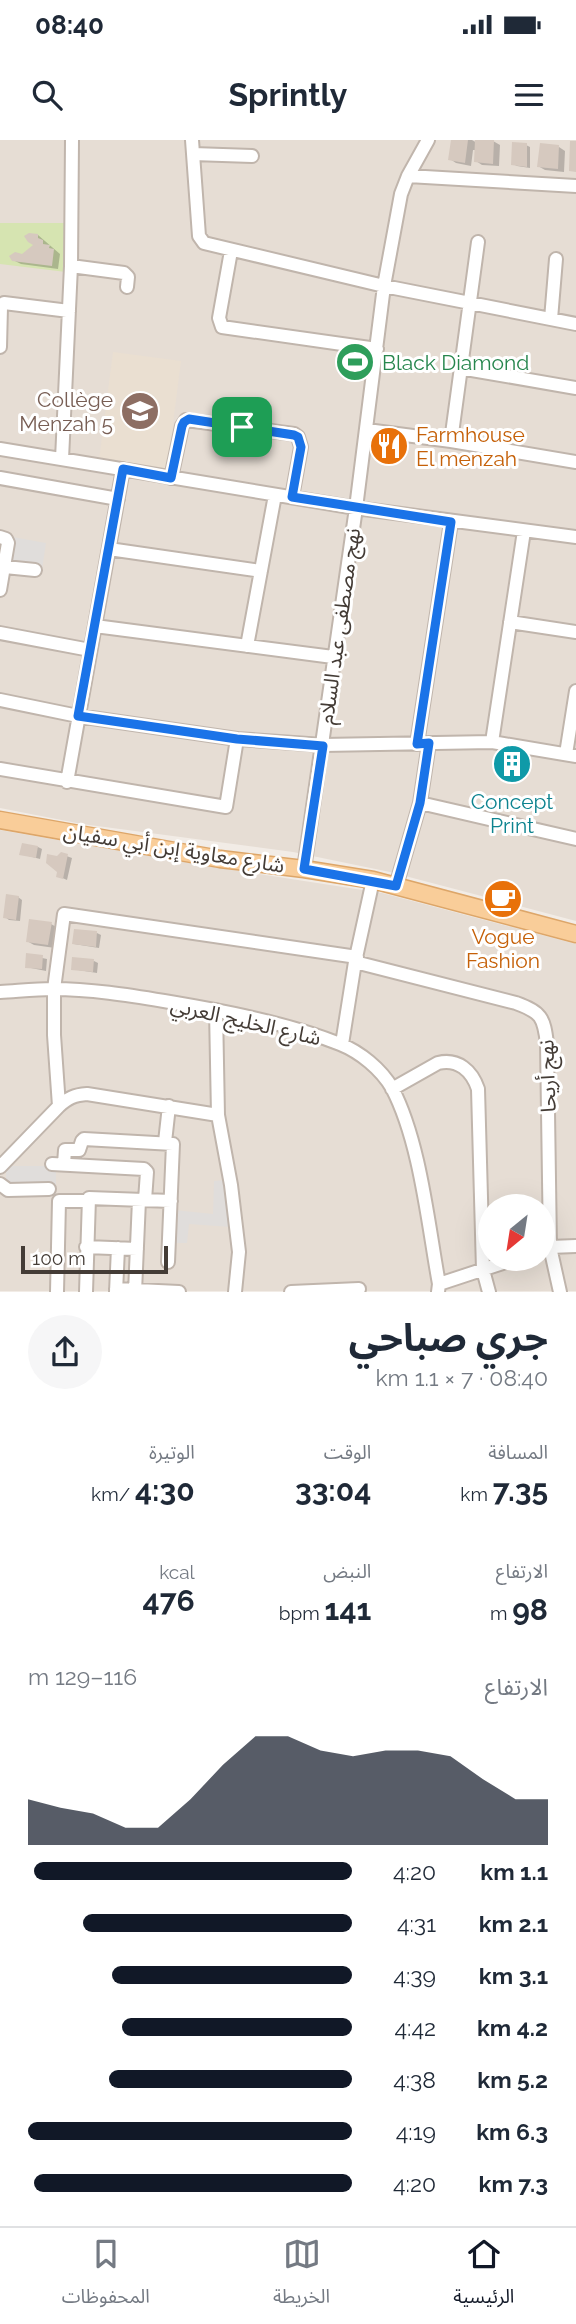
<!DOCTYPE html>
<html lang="ar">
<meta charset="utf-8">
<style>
:root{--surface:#fff;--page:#f6f6f7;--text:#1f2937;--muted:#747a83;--line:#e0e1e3;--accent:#111827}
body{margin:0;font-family:Raleway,"Noto Sans Arabic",sans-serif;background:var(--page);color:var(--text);direction:rtl;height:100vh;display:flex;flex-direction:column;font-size:26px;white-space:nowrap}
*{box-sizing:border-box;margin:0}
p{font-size:23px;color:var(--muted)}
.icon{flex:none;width:38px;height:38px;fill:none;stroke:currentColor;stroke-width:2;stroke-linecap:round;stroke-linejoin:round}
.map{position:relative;height:1152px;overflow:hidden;direction:ltr}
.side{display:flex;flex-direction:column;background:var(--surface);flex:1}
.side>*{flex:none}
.needle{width:46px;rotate:210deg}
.tools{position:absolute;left:478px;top:1054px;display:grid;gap:14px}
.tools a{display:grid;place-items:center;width:77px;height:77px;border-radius:50%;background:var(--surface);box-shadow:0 7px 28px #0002;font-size:35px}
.scale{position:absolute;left:21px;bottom:18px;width:147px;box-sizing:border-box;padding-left:7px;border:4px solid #443c36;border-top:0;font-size:19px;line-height:24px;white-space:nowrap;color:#443c36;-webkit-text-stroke:5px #fff;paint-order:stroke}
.pin{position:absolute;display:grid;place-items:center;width:60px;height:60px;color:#fff;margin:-30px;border-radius:14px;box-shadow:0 4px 10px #0006}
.round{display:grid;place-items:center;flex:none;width:74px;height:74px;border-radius:37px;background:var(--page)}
.summary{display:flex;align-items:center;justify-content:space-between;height:119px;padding:0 28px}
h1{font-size:38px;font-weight:700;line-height:52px}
.figures{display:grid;grid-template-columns:repeat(3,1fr);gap:10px;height:119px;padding:7px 28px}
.figures div{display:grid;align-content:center}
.figures b{font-size:30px;font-weight:700}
.figures small{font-size:19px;font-weight:400}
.figures p{font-size:19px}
.chart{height:196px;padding:14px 28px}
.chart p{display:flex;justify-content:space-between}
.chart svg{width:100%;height:126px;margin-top:7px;fill:var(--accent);opacity:.7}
ul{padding:0 28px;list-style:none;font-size:23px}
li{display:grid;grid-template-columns:112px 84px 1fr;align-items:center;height:52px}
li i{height:18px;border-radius:9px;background:var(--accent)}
.status{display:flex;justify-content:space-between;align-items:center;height:49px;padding:0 35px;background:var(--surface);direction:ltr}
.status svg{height:19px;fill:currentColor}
header{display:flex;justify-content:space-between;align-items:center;height:91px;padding:0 28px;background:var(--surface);font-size:32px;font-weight:700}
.menu{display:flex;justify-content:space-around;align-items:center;height:98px;border-top:2px solid var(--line);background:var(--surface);font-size:19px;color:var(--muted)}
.menu a{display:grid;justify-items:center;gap:4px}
.menu .current{color:var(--accent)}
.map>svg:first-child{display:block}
</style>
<div class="status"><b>08:40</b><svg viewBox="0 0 49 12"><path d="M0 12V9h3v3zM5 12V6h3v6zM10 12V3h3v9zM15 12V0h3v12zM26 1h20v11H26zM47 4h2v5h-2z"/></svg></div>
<header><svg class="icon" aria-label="menu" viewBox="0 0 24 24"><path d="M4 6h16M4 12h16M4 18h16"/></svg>Sprintly<svg class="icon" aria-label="search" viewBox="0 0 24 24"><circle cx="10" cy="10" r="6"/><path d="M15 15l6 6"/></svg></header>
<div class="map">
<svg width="576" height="1152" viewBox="0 0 576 1152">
<rect width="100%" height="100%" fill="#f2ece6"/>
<!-- residential -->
<path fill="#e6ddd4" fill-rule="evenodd" d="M0,0H576V781L390,732L293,712L82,684L0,668Z
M0,690L220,728L382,753L576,804V1151H0ZM490,1066H542V1118H490Z"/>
<!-- education -->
<path fill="#eadfd1" d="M113,212L181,221L167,330L99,320Z"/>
<!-- green -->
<path fill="#d6e4b1" d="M0,83H65L66,132L0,124Z"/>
<!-- parking -->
<path fill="#e0dddb" d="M13,397L46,403L41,436L8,430Z
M6,1026H56V1056H6Z
M226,1040L231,1087L189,1084L187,1103H171L174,1070L213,1074L214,1041Z"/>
<!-- shadow -->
<path fill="#0003" d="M453,0H472L477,3V0L493,1L500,5L499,26L482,25L476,21V10H473L471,26L456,23L450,19Z
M526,5L530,7V28L517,26L513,24Z
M559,7L565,11L564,32L545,30L538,26Z
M38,95L60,114L58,129L21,124L13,120L23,116L37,105Z
M521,618L525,620L522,635L503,630Z
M38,707L42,709L40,719L21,714Z
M61,714L72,718L67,740L58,736L57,717Z
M18,757L22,760L20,781L9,780L5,777Z
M51,784L58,788L55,808L34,805L27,801Z
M97,793L101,795L99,808L74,804Z
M28,815L47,819L46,831L26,827Z
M94,821L98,823L97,833L72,829Z"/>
<!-- building -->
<path fill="#d6c9bf" d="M451,0H468L465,23L448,20Z
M475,0H494L493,24L474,22Z
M570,1H576V32L569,31Z
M512,2L527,3V27L511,25Z
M540,3L559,5L558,29L537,27Z
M29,93L38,94V98L43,100V104L50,105L49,108L54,109L52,126L12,121L9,116L15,112L22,114L33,105L28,102L24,96Z
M505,613L522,617L519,634L501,630Z
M22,703L38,706L36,718L19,715Z
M61,712L68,714L63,739L56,737L57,732L46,723L47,714L57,716Z
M6,754L19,756L16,780L3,778Z
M29,779L52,782L48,805L26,802Z
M74,789L97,791L96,807L72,804Z
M26,813L43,815L42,829L25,828Z
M72,817L94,819L93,832L71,830Z"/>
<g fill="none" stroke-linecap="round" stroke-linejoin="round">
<defs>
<path id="minor" d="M192,0L199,96L204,103L384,146L576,184
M193,14L252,16
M408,36L576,46
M231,111L219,178L222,187L377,209
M71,126L124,133L128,137L127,147
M551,179L556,119
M0,207L1,167L4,163L69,171
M460,228L576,248
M367,290L451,301L576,322
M451,301L478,102
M0,309L356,368L576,397
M62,319L71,126L72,0
M0,338L118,359
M171,338L182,286L186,280L294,294L298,297L301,307L292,357
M0,397L6,399L8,403L0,450
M109,409L261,431
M5,427L35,430
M510,482L576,492
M95,486L333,517
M0,493L90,510
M247,506L275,355
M0,560L78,576L237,599L323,605L492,602L576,616
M492,602L524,391
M417,604L451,382
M566,614L576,551
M0,629L226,667L237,599
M67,642L123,329
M420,663L576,699
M304,729L356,368L384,146L401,54L408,36L428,0
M396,746L420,663L429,603
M355,822L516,863C541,872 544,877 547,904L550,1107L560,1152
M0,852C18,851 35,849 53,849C90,849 128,855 164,861C223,871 284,882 340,904C360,912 381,929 392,948C420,1001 428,1084 439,1144L438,1152
M216,870L218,975L231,1045L239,1112L235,1152
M342,904L355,822L373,740
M392,949L438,923C458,918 472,931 478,949L483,1130L489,1152
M59,966L54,895V849L64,774L357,817
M165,1002L169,966
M52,1024L144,1029L147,1032L145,1060
M64,1024L65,1010H79L82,1001L84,999L173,1004L168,1122
M0,1027L59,966C68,958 74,955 87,954L218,975
M0,1044L8,1050L49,1049
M86,1107L137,1109
M543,1110L550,1107L576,1106
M439,1144L518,1118
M116,1149L179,1152
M57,1152L59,1061H88
M86,1152L89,1058L171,1061
M116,1152L118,1108
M135,1152L139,1060
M291,1152L359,1149"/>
<path id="major" d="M0,680L220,719L304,729L373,740L576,794"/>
</defs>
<!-- minor casing -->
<use href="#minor" stroke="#c0b5ac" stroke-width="16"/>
<!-- major casing -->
<use href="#major" stroke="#dda669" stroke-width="19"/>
<!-- minor -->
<use href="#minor" stroke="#fff" stroke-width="12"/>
<!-- major -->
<use href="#major" stroke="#f9cd99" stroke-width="16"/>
</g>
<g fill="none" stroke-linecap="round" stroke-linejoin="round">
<defs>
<path id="route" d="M189,279L294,295L298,297L301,307L292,357L451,382L417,604L429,603L420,663L396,746L304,729L323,606L237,599L78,576L123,329L171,338L182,286L184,282Z"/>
</defs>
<!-- route casing -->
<use href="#route" stroke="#fff" stroke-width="14"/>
<!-- route -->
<use href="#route" stroke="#1a73e8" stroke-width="9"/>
</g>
<!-- icons -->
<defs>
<symbol id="stadium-disc" viewBox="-11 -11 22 22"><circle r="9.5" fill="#2e9e5b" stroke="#fff"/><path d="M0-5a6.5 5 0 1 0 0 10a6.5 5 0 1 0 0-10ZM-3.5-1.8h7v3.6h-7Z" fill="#fff"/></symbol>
<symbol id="school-disc" viewBox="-11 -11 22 22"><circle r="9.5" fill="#8d6e63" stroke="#fff"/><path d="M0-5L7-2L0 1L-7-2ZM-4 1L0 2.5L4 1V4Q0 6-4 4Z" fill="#fff"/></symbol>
<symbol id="restaurant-disc" viewBox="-11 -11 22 22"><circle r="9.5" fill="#e8710a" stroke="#fff"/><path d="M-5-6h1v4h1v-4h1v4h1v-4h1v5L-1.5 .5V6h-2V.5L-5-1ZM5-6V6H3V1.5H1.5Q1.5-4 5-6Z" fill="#fff"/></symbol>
<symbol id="building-disc" viewBox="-11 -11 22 22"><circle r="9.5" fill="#0f9aa8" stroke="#fff"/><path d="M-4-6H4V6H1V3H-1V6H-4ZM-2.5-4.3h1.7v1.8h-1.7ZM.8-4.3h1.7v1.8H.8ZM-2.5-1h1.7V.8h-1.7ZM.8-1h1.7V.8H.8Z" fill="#fff"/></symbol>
<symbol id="cafe-disc" viewBox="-11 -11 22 22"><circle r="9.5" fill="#e8710a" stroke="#fff"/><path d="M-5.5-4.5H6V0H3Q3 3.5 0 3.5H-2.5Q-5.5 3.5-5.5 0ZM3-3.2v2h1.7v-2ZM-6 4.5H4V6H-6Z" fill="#fff"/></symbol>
</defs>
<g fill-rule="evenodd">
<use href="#stadium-disc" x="333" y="200" width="44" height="44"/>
<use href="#school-disc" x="118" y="249" width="44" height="44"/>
<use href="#restaurant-disc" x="367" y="284" width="44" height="44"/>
<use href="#building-disc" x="490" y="602" width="44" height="44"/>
<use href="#cafe-disc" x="481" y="737" width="44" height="44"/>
</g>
<g text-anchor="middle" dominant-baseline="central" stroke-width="6" stroke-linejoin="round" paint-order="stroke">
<!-- leisure labels -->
<g font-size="21" fill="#27864d" stroke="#fff" text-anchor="start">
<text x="382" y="222">Black Diamond</text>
</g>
<!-- education labels -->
<g font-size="21" fill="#785e54" stroke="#fff" text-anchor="end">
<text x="113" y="259">Collège<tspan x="113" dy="24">Menzah 5</tspan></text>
</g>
<!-- food labels -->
<g font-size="21" fill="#c56008" stroke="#fff" text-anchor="start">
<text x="416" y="294">Farmhouse<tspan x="416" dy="24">El menzah</tspan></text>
<text x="503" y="796" text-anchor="middle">Vogue<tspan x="503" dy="24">Fashion</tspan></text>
</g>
<!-- street labels -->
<g font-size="21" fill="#443c36" stroke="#fff">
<text transform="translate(339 486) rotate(-82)">نهج مصطفى عبد السلام</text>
<text transform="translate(174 708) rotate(9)">شارع معاوية إبن أبي سفيان</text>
<text transform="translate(246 881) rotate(13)">شارع الخليج العربي</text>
<text transform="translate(547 936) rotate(-92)">نهج أريحا</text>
</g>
<!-- culture labels -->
<g font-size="21" fill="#0d838f" stroke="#fff">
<text x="512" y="661">Concept<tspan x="512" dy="24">Print</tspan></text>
</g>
</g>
</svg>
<div class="tools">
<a><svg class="needle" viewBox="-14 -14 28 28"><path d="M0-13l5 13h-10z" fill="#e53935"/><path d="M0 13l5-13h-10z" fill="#747a83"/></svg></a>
</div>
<div class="scale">100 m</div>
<div class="pin" style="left:242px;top:287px;background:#1e9e55"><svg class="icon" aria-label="arrive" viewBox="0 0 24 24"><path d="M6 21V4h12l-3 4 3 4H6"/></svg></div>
</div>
<section class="side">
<div class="summary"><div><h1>جري صباحي</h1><p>08:40 · 7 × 1.1 km</p></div><a class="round"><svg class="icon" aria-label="share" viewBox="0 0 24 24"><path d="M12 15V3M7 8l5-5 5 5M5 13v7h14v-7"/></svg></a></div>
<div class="figures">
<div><p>المسافة</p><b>7.35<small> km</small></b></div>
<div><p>الوقت</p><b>33:04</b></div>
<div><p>الوتيرة</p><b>4:30<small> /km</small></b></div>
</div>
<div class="figures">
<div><p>الارتفاع</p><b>98<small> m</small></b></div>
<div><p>النبض</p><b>141<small> bpm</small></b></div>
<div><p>kcal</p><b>476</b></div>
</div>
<div class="chart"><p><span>الارتفاع</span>116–129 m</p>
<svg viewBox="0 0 160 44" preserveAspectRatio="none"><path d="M0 44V28L10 31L20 33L30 38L40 38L50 28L60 16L70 6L80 6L90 11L100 13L110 11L120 11L130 13L140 21L150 28L160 28V44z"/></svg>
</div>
<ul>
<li><b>1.1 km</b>4:20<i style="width:98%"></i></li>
<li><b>2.1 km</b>4:31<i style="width:83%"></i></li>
<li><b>3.1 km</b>4:39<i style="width:74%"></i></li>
<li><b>4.2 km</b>4:42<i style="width:71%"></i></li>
<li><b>5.2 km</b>4:38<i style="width:75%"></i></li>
<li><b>6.3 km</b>4:19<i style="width:100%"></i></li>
<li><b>7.3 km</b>4:20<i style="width:98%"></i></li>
</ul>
</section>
<nav class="menu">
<a class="current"><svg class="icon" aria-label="home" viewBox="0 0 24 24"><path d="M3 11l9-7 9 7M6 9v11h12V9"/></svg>الرئيسية</a>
<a><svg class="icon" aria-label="map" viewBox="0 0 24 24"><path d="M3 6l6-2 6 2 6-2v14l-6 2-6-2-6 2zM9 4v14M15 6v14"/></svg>الخريطة</a>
<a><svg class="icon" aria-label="saved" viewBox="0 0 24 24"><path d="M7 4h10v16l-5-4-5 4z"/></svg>المحفوظات</a>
</nav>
